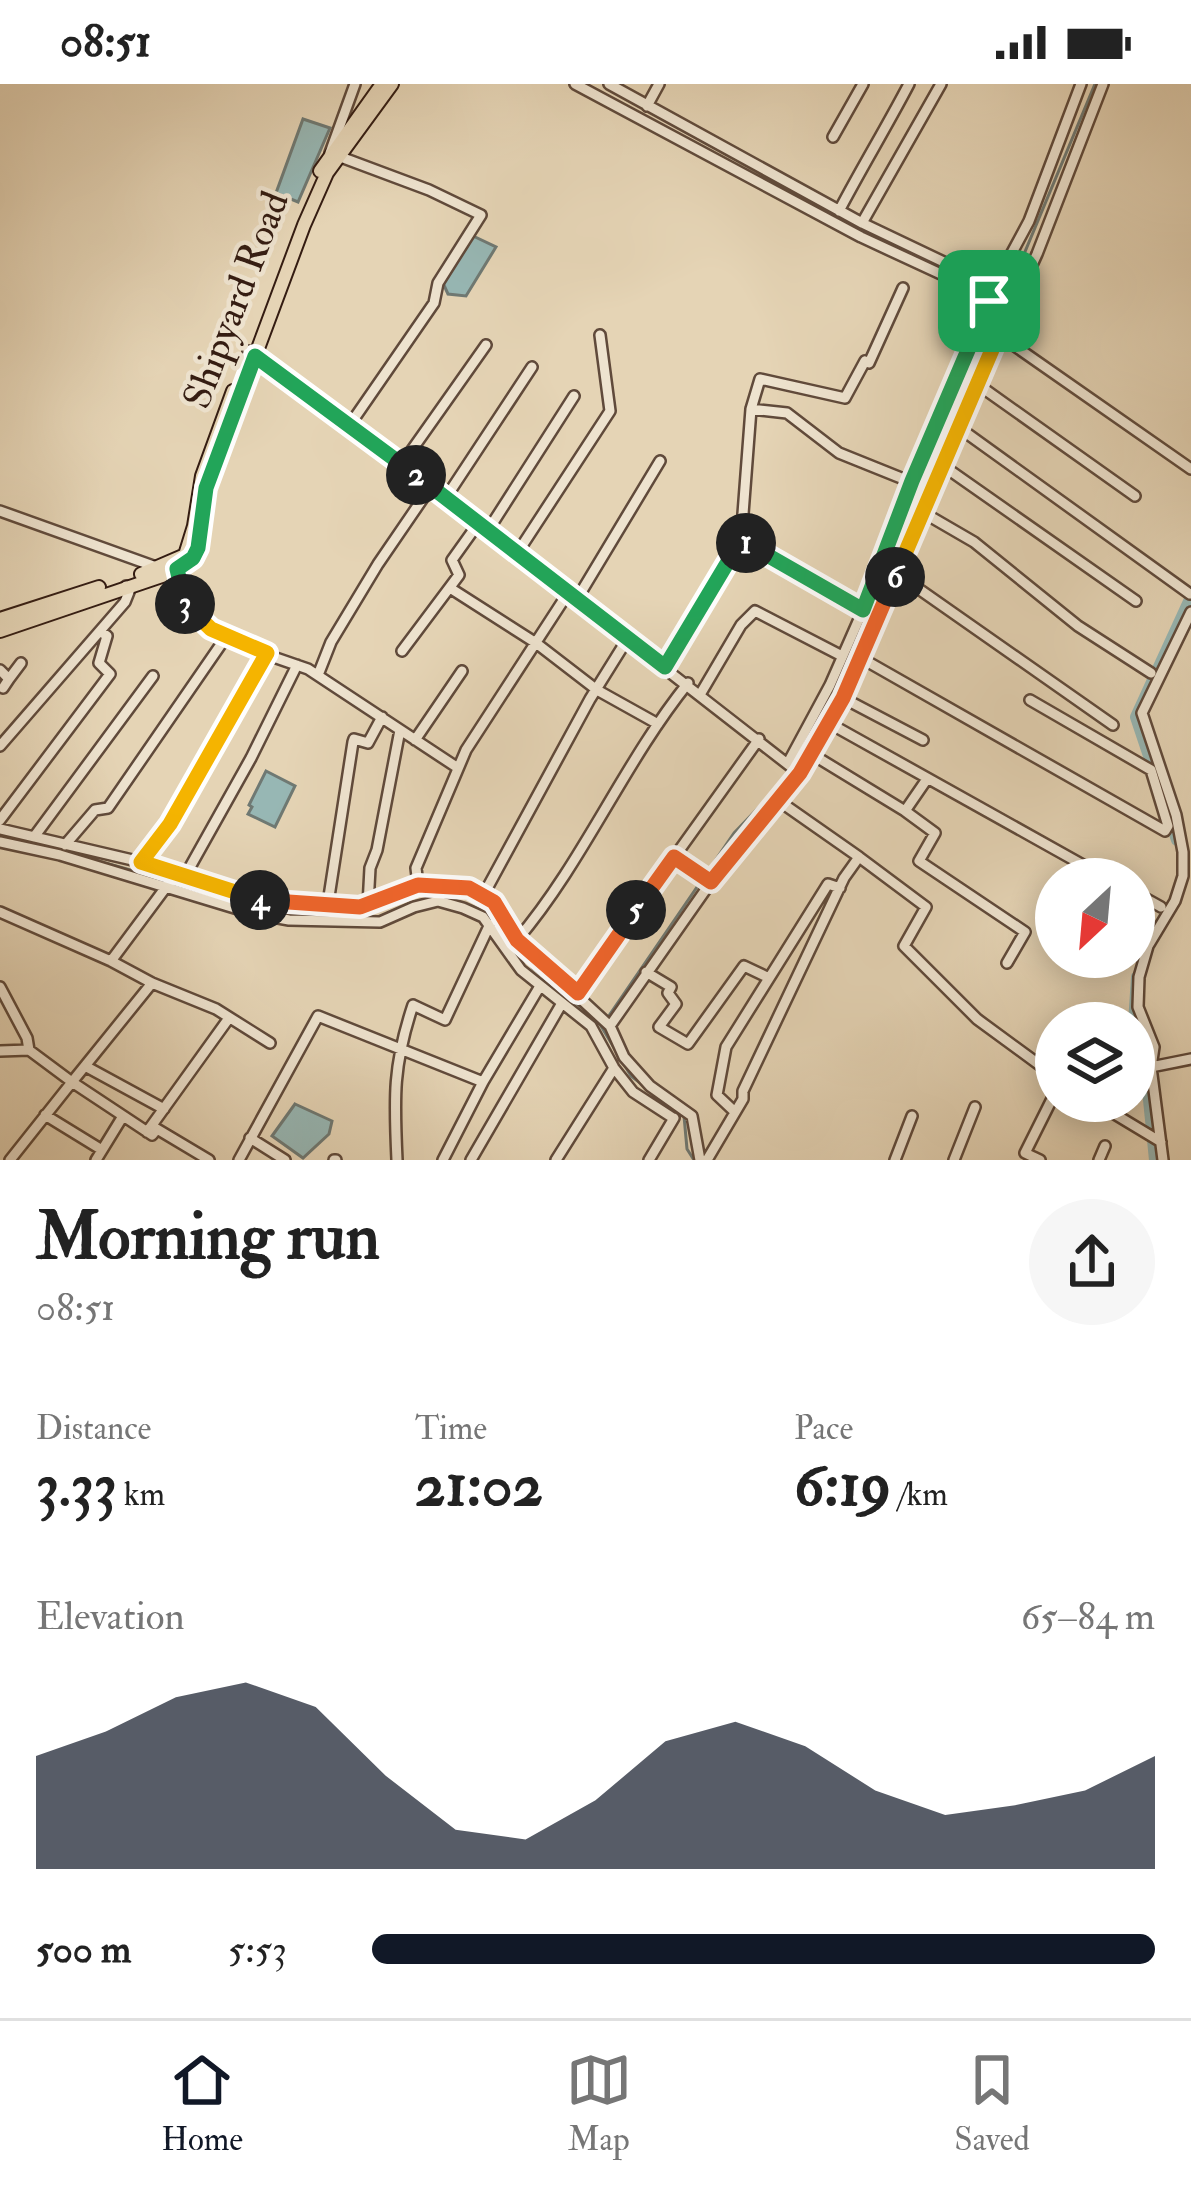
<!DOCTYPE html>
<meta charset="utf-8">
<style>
:root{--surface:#fff;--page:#f6f6f6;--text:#222;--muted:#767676;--line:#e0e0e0;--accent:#111827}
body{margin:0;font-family:"IM FELL Double Pica",serif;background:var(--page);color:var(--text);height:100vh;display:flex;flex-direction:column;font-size:45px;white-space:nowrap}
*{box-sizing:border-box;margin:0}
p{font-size:39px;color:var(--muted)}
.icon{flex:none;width:66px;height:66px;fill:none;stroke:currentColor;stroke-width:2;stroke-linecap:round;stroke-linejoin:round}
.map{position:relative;height:1076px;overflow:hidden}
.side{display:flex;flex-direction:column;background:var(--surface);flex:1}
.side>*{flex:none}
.needle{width:78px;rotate:206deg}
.fabs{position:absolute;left:1035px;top:774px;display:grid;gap:24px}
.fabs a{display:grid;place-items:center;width:120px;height:120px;border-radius:50%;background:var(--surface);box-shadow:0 6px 30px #0003;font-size:60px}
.pin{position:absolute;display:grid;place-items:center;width:102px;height:102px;color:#fff;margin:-51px;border-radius:24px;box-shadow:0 6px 18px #0006}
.km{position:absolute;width:60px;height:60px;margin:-30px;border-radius:50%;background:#222;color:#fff;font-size:33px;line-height:60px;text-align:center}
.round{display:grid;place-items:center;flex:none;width:126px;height:126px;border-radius:63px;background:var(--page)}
.overview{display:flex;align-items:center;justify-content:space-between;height:204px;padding:0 36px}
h1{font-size:66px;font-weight:800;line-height:90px}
.metrics{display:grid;grid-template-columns:repeat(3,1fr);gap:18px;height:204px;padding:12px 36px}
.metrics div{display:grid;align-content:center}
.metrics b{font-size:60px;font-weight:800}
.metrics small{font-size:33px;font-weight:400}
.metrics p{font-size:33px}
.chart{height:336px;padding:24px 36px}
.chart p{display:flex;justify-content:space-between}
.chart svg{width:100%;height:216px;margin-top:12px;fill:var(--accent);opacity:.7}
ul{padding:0 36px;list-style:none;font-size:39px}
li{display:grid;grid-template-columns:192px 144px 1fr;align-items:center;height:90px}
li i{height:30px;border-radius:15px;background:var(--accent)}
.status{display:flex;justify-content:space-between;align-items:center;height:84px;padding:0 60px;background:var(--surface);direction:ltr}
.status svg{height:33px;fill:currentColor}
.tab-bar{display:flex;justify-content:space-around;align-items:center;height:168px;border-top:3px solid var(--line);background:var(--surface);font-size:33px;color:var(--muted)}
.tab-bar a{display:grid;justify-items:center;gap:6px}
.tab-bar .selected{color:var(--accent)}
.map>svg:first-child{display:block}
</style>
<div class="status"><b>08:51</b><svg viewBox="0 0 49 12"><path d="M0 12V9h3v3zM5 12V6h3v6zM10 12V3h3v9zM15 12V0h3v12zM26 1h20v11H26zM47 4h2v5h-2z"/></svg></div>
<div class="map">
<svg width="1191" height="1076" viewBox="0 0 1191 1076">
<rect width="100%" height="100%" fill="#e5d4b5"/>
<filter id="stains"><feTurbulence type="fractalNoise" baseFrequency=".00167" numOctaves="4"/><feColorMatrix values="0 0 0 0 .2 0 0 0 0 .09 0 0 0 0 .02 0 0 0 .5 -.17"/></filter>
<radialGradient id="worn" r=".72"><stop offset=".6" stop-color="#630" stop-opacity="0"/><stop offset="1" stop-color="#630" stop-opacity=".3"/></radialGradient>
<!-- water -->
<path fill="#97b7b4" stroke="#6f7973" stroke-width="3" d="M303,35L330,44L298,118L276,109Z
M471,151L496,163L466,212L448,210L442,197Z
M266,687L295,702L275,743L248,730L252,723L249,721Z
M295,1020L332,1037L329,1050L303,1074L272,1052Z"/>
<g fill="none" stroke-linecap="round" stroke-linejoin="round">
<!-- stream -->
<path stroke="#6f7973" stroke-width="3" d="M585,0L619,18
M765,97L988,205
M1004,218L1095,0
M927,400L1001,227
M907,451L924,409
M8,752L282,828L312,826
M346,827L370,829L425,807L467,814L492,829L533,884L598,937L631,992L676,1026
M608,933L734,749L790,691L841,606L894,482
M684,1032L687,1065L694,1076"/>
<!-- river -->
<path stroke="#97b7b4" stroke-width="12" d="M1177,756L1136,633L1191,513
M1134,939L1137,893
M1134,939L1148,1006L1155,1076"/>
<defs>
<path id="minor" d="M575,0L861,153L986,211L989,217
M609,0L862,139L994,202
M647,22L659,0
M833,53L863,0
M839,127C862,83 886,44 909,0
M862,139L941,0
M993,204L1029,137L1081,0
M999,251L1191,385
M248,267L402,380L799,689
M980,302L1135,412
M751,325L787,329L839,369L931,406
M349,342L434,219L438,199L481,131L429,106L330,69L355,0
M958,343L1190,510
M402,380L486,261
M942,381L1136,517
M445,415L532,283
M0,427L159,484
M924,429L974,458L1078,542L1151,589
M487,448L574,312
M741,456L863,526
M516,471L610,327L600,251
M177,485L185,521L199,538L253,566L308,585L458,684
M896,489L1113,641
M450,504L536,559L597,606L658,640
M577,515L660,377
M402,567L459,491L452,476L477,441
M861,574L1165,747L1168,742L1151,686L1030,616
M665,583L741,456L751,325L760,295L845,314L865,277L869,279L903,204
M0,586L9,595L3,604
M318,591L331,558L378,480L430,404
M9,595L21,579
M701,609L741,541L755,527L842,572
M843,614L923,656
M827,638L1108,795
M415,656L462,587
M0,662L125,518L129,508L126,502
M810,669L905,727
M788,679L830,601L863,526L912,397L989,217L1009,226
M927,695L905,727L935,749L919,777L1025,848L1007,879
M0,736L110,590L99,579L107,552L100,547
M0,745L141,778L286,820L360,823L418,801L453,800L469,804L494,818L517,856L610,942
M34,753L153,592
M0,758L60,771L251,829L289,836L380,838L414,823L438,817L463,824L483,833L521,886L591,942L614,984L633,1008L673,1034
M65,761L95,726L108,724L226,553
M673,773L711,798
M859,773L926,823L904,862L977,935L1056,993
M141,778L170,740L267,569
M185,792L251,674L297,581
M418,801L416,784L466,666L568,509
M1134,808L1161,823
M484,810L590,615L628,554
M328,819L353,658L354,655L368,659L382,633
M368,821L370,784L377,766L400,646
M0,828L111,877L152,899L216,925L270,959
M517,856C584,777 623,680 688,599
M111,877L169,799
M646,888L671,903L668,909L676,920L659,943L688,960L744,882L767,893
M152,899L72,998L152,1051L157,1045L209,1076
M0,903L27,954L29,966
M577,909L759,655
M0,967L29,966L72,998L10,1076
M85,982L164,1025
M1151,983L1191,975
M483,998L540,902
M1093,1017L1161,1058
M735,1028L717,1011L726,963L828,800L840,804
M45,1031L102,1066
M147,1048L229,934
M250,1054L285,1076
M96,1076L123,1032
M239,1076L318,932L483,998L443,1076
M334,1076H336
M397,1076C394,1013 393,981 413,921L445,936L490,840
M471,1076L562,919
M556,1076L614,984
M649,1076L674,1034
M700,1076L692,1032L650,1002L624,973L610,942L711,798L799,689L843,614L958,343L1037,170L1103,0
M707,1076L743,1015V1007L844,794L859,773L779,717
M895,1076L912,1032
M954,1076L975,1023
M1040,1076L1025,1069L1056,1007
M1099,1076L1105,1062
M1163,1076L1151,983L1154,963L1138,923L1139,893L1148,862L1175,817L1183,792V768L1176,731L1142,629L1191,528"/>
<path id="major" d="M320,87L382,0
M141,490L185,471L194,442L202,392L233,307
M0,535L99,503
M0,547L162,492L193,474L201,454L206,404L304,141L327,89L392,0"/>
</defs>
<!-- minor casing -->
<use href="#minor" stroke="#604a3b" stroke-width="14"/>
<!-- major casing -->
<use href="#major" stroke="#341c12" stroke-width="16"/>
<!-- minor -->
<use href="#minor" stroke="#eee3cf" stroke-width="9"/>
<!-- major -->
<use href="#major" stroke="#e5d4b5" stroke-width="12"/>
</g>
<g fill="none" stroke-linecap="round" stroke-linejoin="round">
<defs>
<path id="split-1" d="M746,459L863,526L912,397L989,217"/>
<path id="split-2" d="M416,391L665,583L741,456L746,459"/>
<path id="split-3" d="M185,520L177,485L193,474L198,464L206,404L255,272L416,391"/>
<path id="split-4" d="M185,520L211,545L267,569L170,740L141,778L260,816"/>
<path id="split-5" d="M260,816L360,823L418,801L469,804L494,818L517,856L578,909L636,826"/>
<path id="split-6" d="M636,826L674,773L711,798L800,689L843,614L895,493"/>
<path id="split-7" d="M895,493L1009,226L989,217"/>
</defs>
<!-- split-1 casing -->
<use href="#split-1" stroke="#fff" stroke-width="24"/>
<!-- split-2 casing -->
<use href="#split-2" stroke="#fff" stroke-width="24"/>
<!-- split-3 casing -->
<use href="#split-3" stroke="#fff" stroke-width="24"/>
<!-- split-4 casing -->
<use href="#split-4" stroke="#fff" stroke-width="24"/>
<!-- split-5 casing -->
<use href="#split-5" stroke="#fff" stroke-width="24"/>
<!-- split-6 casing -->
<use href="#split-6" stroke="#fff" stroke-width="24"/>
<!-- split-7 casing -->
<use href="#split-7" stroke="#fff" stroke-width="24"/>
<!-- split-1 -->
<use href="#split-1" stroke="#22a559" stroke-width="15"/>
<!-- split-2 -->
<use href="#split-2" stroke="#22a559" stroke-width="15"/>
<!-- split-3 -->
<use href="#split-3" stroke="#22a559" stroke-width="15"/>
<!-- split-4 -->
<use href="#split-4" stroke="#f5b400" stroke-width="15"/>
<!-- split-5 -->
<use href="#split-5" stroke="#f0652b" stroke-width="15"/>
<!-- split-6 -->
<use href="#split-6" stroke="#f0652b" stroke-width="15"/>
<!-- split-7 -->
<use href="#split-7" stroke="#f5b400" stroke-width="15"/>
</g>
<g text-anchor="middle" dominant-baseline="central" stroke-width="9" stroke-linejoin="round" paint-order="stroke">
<!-- street labels -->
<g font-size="39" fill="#341c12" stroke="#eee3cf">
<text transform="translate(236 216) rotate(-69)">Shipyard Road</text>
</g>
</g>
<rect width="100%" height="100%" filter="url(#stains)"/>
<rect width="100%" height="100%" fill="url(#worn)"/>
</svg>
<div class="fabs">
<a><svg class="needle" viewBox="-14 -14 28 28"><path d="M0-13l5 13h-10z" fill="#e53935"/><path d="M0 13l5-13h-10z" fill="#767676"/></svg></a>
<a><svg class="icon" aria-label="layers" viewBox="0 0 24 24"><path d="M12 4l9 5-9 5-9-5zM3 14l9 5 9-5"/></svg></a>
</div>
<div class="pin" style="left:989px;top:217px;background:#1e9e55"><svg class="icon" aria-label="arrive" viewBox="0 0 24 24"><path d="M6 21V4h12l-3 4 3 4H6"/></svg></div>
<b class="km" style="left:746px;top:459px">1</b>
<b class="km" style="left:416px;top:391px">2</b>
<b class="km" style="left:185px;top:520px">3</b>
<b class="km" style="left:260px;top:816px">4</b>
<b class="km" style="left:636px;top:826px">5</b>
<b class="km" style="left:895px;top:493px">6</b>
</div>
<section class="side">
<div class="overview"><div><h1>Morning run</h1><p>08:51</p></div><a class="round"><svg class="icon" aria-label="share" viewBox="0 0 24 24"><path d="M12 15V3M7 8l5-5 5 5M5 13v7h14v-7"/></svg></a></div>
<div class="metrics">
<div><p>Distance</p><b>3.33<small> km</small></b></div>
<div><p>Time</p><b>21:02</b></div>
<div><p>Pace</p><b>6:19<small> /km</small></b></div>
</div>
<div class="chart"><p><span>Elevation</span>65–84 m</p>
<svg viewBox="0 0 160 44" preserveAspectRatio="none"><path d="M0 44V21L10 16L20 9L30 6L40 11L50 25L60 36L70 38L80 30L90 18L100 14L110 19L120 28L130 33L140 31L150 28L160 21V44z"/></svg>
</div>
<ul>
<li><b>500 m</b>5:53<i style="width:100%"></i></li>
</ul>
</section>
<nav class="tab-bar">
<a class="selected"><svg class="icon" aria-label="home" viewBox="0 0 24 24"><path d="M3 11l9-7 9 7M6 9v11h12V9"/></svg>Home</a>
<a><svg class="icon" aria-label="map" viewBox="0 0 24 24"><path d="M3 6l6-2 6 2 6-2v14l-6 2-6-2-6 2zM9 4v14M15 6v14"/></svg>Map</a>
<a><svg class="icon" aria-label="saved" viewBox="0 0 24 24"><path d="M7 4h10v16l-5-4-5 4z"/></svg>Saved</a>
</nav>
